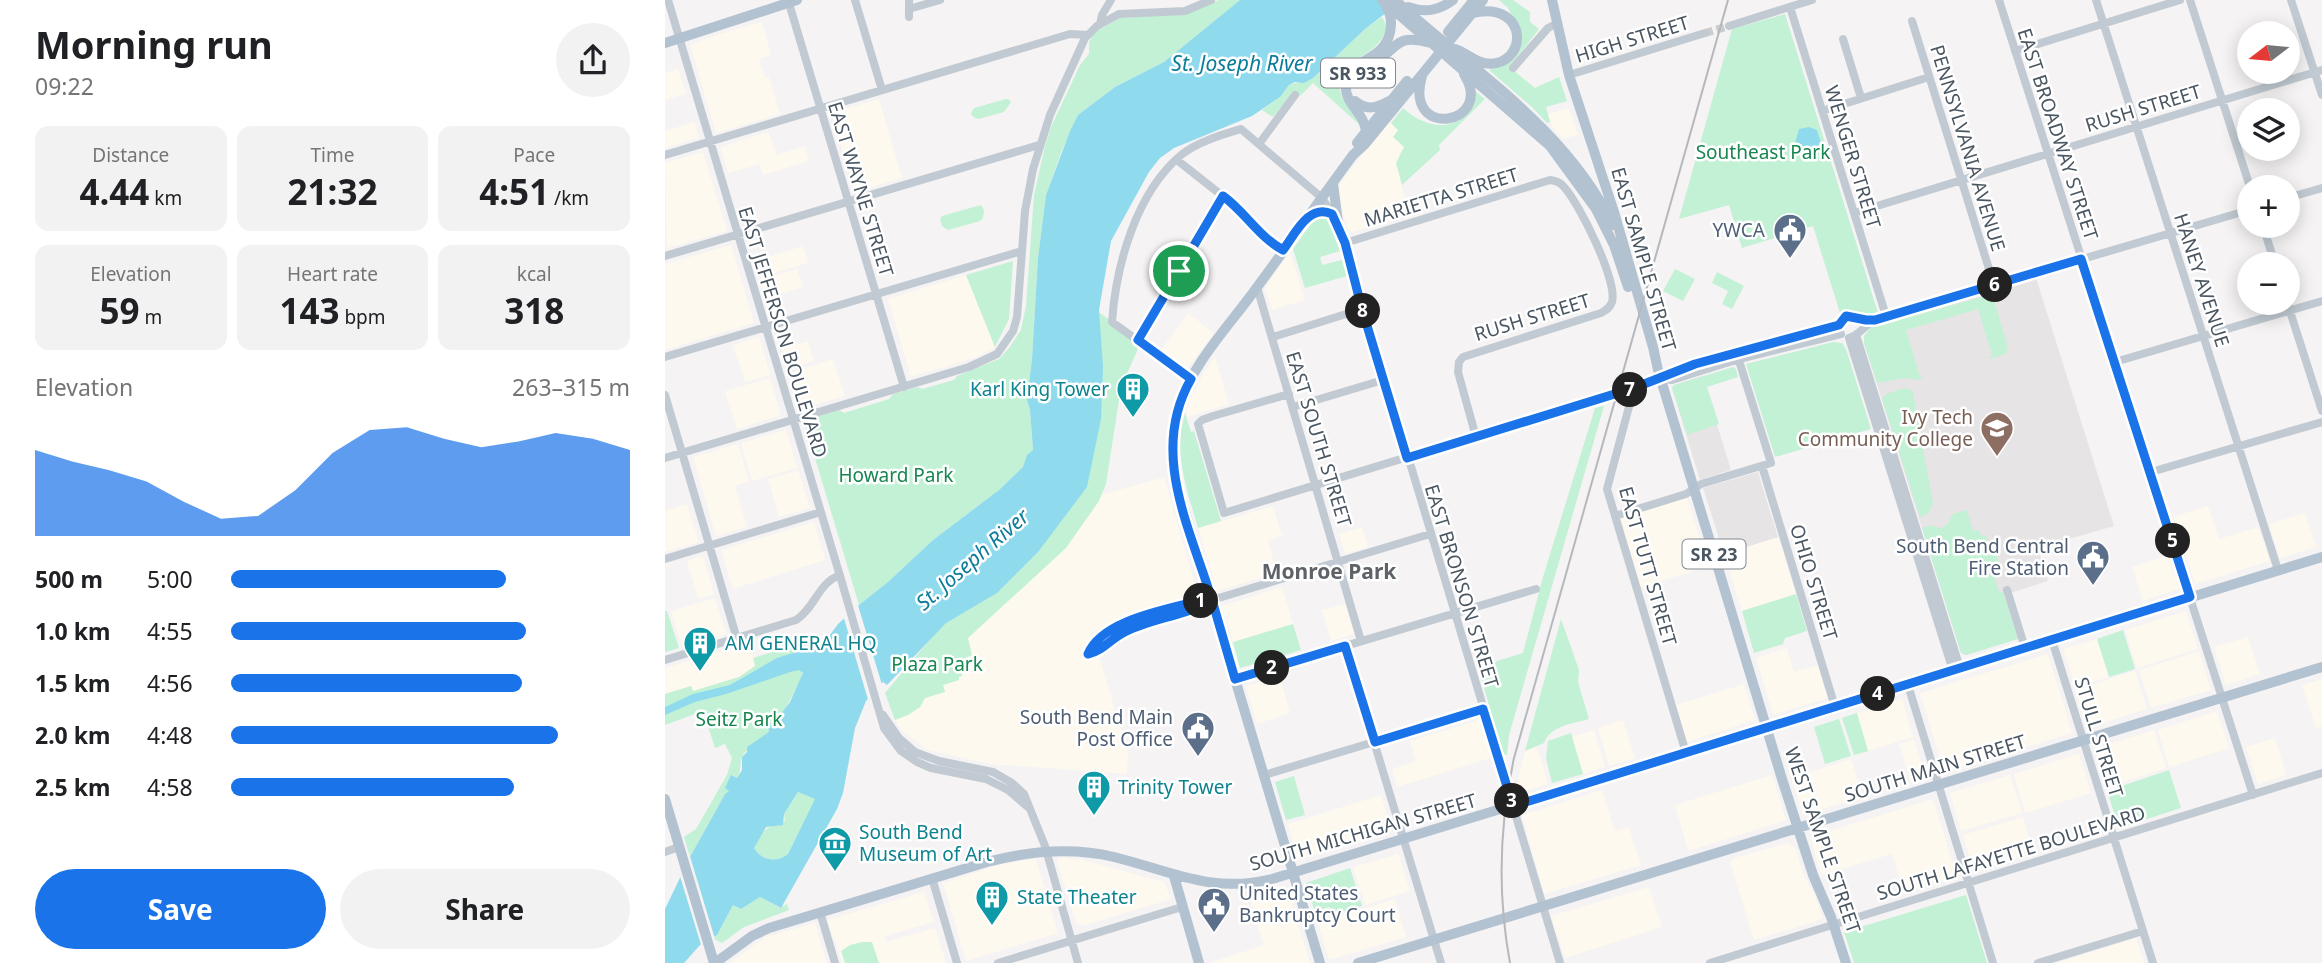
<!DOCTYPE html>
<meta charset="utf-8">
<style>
:root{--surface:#fff;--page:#f2f2f2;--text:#202124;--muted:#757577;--accent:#1a73e8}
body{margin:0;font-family:"Noto Sans",sans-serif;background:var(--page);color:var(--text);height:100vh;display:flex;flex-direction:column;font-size:26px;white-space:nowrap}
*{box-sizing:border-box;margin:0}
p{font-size:23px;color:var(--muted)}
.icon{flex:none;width:38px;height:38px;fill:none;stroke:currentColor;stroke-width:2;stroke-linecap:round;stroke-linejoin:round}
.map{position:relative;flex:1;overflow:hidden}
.side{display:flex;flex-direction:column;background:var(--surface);width:665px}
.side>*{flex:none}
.needle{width:46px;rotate:254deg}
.tools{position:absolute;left:1572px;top:21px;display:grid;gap:14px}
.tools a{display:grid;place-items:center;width:63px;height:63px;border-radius:50%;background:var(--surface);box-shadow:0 4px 18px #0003;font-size:35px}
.pin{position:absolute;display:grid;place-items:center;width:60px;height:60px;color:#fff;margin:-30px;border:4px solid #fff;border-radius:50%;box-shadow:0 2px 7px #0007}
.km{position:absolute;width:35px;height:35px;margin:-18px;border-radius:50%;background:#222;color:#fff;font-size:19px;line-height:35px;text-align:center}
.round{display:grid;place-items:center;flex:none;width:74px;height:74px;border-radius:37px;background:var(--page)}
.head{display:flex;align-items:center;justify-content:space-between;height:119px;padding:0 35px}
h1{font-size:38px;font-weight:700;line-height:52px}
.figures{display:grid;grid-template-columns:repeat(3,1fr);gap:10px;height:119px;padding:7px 35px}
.figures div{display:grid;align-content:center;border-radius:14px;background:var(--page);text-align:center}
.figures b{font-size:35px;font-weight:700}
.figures small{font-size:19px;font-weight:400}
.figures p{font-size:19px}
.chart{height:196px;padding:14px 35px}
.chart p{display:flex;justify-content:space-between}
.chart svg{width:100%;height:126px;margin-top:7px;fill:var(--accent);opacity:.7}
.primary-button{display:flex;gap:14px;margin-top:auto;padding:14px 35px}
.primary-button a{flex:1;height:80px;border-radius:42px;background:var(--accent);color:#fff;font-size:28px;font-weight:700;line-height:80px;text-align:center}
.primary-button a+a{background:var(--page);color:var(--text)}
ul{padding:0 35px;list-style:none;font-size:23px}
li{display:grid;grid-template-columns:112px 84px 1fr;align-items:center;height:52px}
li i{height:18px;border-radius:9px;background:var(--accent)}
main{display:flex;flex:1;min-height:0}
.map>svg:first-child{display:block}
</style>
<main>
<section class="side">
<div class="head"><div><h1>Morning run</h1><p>09:22</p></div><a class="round"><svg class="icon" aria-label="share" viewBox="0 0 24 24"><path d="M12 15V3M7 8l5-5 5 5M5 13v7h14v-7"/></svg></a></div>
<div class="figures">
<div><p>Distance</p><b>4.44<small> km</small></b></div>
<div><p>Time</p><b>21:32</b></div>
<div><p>Pace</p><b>4:51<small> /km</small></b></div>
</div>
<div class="figures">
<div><p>Elevation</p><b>59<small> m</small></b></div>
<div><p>Heart rate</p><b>143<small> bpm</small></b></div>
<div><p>kcal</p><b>318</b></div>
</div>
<div class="chart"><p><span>Elevation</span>263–315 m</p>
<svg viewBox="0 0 160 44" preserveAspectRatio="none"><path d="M0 44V14L10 18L20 21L30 25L40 32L50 38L60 37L70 28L80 15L90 7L100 6L110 10L120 13L130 11L140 8L150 10L160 14V44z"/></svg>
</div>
<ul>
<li><b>500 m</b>5:00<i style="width:69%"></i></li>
<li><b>1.0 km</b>4:55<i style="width:74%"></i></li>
<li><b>1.5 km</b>4:56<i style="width:73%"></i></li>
<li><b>2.0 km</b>4:48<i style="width:82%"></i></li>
<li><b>2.5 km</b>4:58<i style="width:71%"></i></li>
</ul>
<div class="primary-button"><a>Save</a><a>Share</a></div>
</section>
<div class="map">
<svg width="1657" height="963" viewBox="0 0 1657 963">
<rect width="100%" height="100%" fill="#f5f3f3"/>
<!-- commercial -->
<path fill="#fdf9ef" d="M97,22L106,55L94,59L100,78L104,77L115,114L51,133L25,45L55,34Z
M13,69L21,94L0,100V73Z
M214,99L237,178L190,192L166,113Z
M904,108L913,135L898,139L887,127L883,114Z
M723,121L733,130L739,147L734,155L735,181L746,215L688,232L683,230L671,189Z
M29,122L34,138L0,148V131Z
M104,132L111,155L140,146L144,161L98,175L95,164L63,173L55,147Z
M38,152L62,231L2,248L0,163Z
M66,245L89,323L0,350V264Z
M138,246L143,263L95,277L90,261Z
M625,252L640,300L607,310L600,288Z
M132,269L138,287L115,294L120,313L107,317L95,280Z
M301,275L330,347L312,357L246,377L223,299Z
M523,313L549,333L522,369L496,350Z
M94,337L105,375L80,382L68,345Z
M143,341L149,361L123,369L117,349Z
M550,357L564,404L523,417L521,411L525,399L539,372Z
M168,359L180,396L135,409L124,373Z
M105,378L116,415L72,429L60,391Z
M121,430L132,468L87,481L76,443Z
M73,444L84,481L70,486L82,527L51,536L28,457Z
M133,470L145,508L114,517L103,479Z
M499,477L533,595L458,620L439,630L425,642L434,656L463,752L462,774L326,764L263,750L236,730L230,720L242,715L255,707L260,698L280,692L278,685L293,677L294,665L303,657V638L401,548L436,495Z
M1022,497L1043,567L976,587L955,518Z
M22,504L34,542L0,552V511Z
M608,506L617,536L603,541L612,573L552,591L533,528Z
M1543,506L1554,539L1593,527L1605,561L1530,584L1508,517Z
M1640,513L1651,547L1615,558L1604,524Z
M149,522L160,560L68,589L56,550Z
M697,527L703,547L680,554L674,534Z
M1113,537L1131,594L1077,611L1059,554Z
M1503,555L1514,589L1478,601L1467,567Z
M38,556L49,594L33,599L22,561Z
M617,587L628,624L568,642L557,606Z
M50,598L61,634L17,647L6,611Z
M680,604L689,634L666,641L657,610Z
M1521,611L1533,649L1472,668L1460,630Z
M1583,637L1595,674L1561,685L1549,647Z
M1432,639L1444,677L1410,687L1398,649Z
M84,643L91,666L74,677L28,691L26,686L0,694V668Z
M1122,648L1129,672L1153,665L1163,698L1108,715L1091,658Z
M1534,651L1546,690L1486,708L1474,670Z
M1383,654L1407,733L1279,772L1255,693Z
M1470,671L1482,709L1422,728L1410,690Z
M615,677L625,713L592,724L581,686Z
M1657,679V726L1651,728L1637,685Z
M1079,684L1090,720L1022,742L1011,705Z
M1237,699L1248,737L1203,751L1192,713Z
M1552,711L1564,748L1504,767L1493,730Z
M814,720L826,758L732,787L727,769L751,761L745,741Z
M958,720L970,758L944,766L933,728Z
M929,730L940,767L918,774L907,737Z
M1489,730L1501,768L1441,788L1429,749Z
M1610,738L1621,775L1593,784L1581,747Z
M1249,739L1261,778L1246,782L1234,744Z
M872,747L883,784L850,794L860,751Z
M1414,754L1426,793L1360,813L1349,774Z
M1186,759L1198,797L1138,815L1127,778Z
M1107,775L1121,820L1023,851L1010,805Z
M1345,775L1357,813L1296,831L1285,793Z
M937,790L950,831L964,827L976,865L879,894L857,815Z
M716,795L727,832L633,860L623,824Z
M1268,799L1292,877L1239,893L1227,854L1156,875L1145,837Z
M1358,817L1369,853L1309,872L1298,835Z
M1123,843L1131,849L1137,871L1152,901L1158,919L1089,940L1065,862L1069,858Z
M733,854L745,891L700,905L688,867Z
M393,858L415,859L499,882L506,899L417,926L411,922L392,862Z
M371,859L393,933L301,961L278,883L340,863Z
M984,887L997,927L900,958L886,916Z
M622,888L645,963H544L599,945L583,894Z
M259,892L269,922L220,936L221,942L270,928L281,963H178L162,920Z
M730,899L741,937L664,960L653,923Z
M150,923L162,963H64L101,937Z
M1471,938L1479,963H1392Z"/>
<!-- education -->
<path fill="#e6e4e5" d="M1371,278L1449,526L1373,548L1383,581L1339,595L1352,639L1301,655L1296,653L1199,343V336L1209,326Z
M1037,376L1066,470L1035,480L1007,388L1009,385Z
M1093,472L1113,537L1059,554L1038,488Z"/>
<!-- green -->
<path fill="#c3f1d5" d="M554,0H575L499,62L450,87L413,115L397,150L381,195L373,258L367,359L362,400L365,410L368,450L358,467L334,490L268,540L223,582L194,605L139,421L174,410L179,413L224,399L228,394L253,387L257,389L289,380L292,376L334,359L344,348L356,330L361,306L369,195L380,146L386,127L415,65L424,54V42L430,32L455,18L519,14Z
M834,0H848L865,12V22L874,29L849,61L848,70L870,88L894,77L902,101L881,107L885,122L882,123L868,108L824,70L835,65L854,29L843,8Z
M1120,14L1213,313C1199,317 1189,308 1175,313L1148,226L1077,248L1064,205L1014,219L1067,29Z
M717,17L721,25C719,59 665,57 676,94C681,107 692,115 697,127L648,83L635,96L629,92L608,117L597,110L615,97L624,85L648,78L700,29Z
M810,91L820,99L774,145L775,150L737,185L731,163L739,147L728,137L733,130L726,123L738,108C765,133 803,133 810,91Z
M341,99L345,100L346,102L339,112L313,119L307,116L306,113L309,108Z
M316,205L319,210L318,218L315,221L283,230L277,226L275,219L277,216Z
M658,215L662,218L675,251L655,257L657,265L677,260L682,276L640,288L628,249L650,218Z
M348,261L344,319L330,347L301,275Z
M1010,269L1030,279L1018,301L998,291Z
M1052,272L1079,286L1067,309L1057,304L1063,291L1047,283Z
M1325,295L1329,300L1342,345L1343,349L1338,355L1322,359L1327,355L1313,309L1241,330L1255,377H1260L1254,380L1239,378L1212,383L1199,343V336L1206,327Z
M432,311L476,342L456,387L441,484L434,501L401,548L303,638L307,655L303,657L305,662L295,665L297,676L294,677V680L278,685L280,692L260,698L255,707L243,715L230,720L220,693L279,623L331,591Z
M1168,342L1177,343L1181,349L1206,429L1110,457L1081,364Z
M1068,367L1071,369L1073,377L1042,387L1054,424L1022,435L1007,388L1009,385Z
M1240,388L1246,390L1248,393L1268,503L1263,514L1255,517L1217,399L1221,394Z
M937,406H939L844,735L842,755L838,754L813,667L858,653L878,577L930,408Z
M520,413L526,432L529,431L556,521L533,528C522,490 508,453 520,413Z
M1302,510L1308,531L1314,530L1316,536L1321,535L1324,544L1327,543L1334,563L1329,565L1331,571L1328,572L1334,592H1338L1353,639L1301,655L1296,653L1257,528L1266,525C1278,532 1284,525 1287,514Z
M1131,594L1142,631L1120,638L1118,644L1089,653L1077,611Z
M0,611H2L14,648L0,652Z
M896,619L914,670L913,682L924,719C907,724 886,725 879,743L860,751Z
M628,624L636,650L575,668L568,642Z
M1458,630L1470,669L1444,677L1432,639Z
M149,640L151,644L148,645L136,671L138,675C128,695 118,714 105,732C97,742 82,746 77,757C74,765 77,770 72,778L67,775L64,791L60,794L25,857L19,837L31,829L62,775L67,758L60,744L50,748L38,711L0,725V694L26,686L28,691L74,677L90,666L88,658Z
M1192,713L1203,751L1189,755L1177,718Z
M1174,719L1186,756L1160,764L1149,727Z
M906,733L918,774L887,783L881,758L883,741Z
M1504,770L1516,808L1454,828L1442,791Z
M629,776L640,815L621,820L610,782Z
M133,792L151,798L123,854C111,863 97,861 89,848C95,829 103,827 120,821L119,814Z
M685,868L697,906L667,915L664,907L650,912L641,883Z
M1301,895L1322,963H1189L1179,932Z
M95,897L115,908L122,904L124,910L79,927L57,943L49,939L48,936L52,935L68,905L76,909Z
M197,942H207L214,963H180L176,951L185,945Z"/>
<!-- water -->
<path fill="#90daee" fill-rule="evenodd" d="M575,0H738L700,29L648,78L639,83L630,82L624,85L615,97L587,116L509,148L495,158L484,172L446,241L434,310L438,367L436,419L422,487L373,552L332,593L281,623L222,685L218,682L201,701L190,728L178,793L172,809L116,908L95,897L76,909L68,905L52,935L35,945L19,963H0V909L25,857L60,794L64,791L60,788L66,775L72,778L77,770V757L82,752V747L104,732L103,724L109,723L125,702L138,673L134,670L125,672L61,694L30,702L0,715V707L28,694L65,685L112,658L148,647L147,645L162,639L173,624L194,605L223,582L268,540L334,490L358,467L362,455L368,450L365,410L362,400L367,359L373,258L381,195L405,131L413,115L450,87L499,62ZM133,792L150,799L123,854C111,863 97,861 89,848L101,827L118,825L119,814Z
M1144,127L1152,130L1156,143L1151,156L1137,154L1130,143L1134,129Z"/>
<!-- pier -->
<path fill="#f5f3f3" d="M192,602L218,688L204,703L178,615Z
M24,853L50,939L37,948L14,873Z"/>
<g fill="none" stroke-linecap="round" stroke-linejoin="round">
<!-- minor-tunnel -->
<path stroke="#caccce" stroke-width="8" stroke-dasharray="8 4" stroke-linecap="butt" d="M1040,33L1064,26"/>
<!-- minor -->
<path stroke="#c1cad2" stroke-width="8" d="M3,0L178,586L219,728L236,751L252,762L266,768L321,779L343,790L364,808
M123,0L239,387
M190,0L217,90
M244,0V17
M1334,0L1588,795
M1431,0L1613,570
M1525,0L1585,187
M1626,0L1657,95
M1125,7L1221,316
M244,9L275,0
M1247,21L1329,285
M435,24L437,15L446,0
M1064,26L1147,0
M1178,39L1196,98
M1350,51L1515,0
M848,68L883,28L893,23
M904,75L1040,33
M1157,111L1264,77
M594,144L630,95
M0,155L405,34L423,35
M512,160L574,209L599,237L618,250
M1622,198L1657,188
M1189,213L1657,70
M1598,226L1610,264
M680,243L885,180C891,181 895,182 899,187C914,203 953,281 947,302C945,308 941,310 936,313L798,357L794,362L793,372L811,437
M0,256L374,145
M592,287L696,641
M1622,302L1657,411
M1174,325L1181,316L1207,320
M1191,335L1295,668
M608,337L697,309
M1184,338C1193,336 1200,325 1210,320L1584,210
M1184,338L1288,671
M473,340L558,196
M0,357L357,251
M1450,362L1657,301
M526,379L447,322C451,265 471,193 516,155C532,142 556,135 576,129L657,198L673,223L895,963
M996,379L1007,380L1074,359L1176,334
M969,388L942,489L1021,753
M624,394L548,416L537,420L533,424L559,513L969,388L1030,364L1174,325
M0,395L72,639
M628,407L718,380
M0,458L304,367L332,354L348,331L352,317L360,211L368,169L385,115L420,38L432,26L454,14L520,11L546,0
M1097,466L1170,707
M1486,472L1657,422
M950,516L1021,494L1036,484L1106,463L1071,351
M0,559L156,512
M1342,590L1360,648
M1387,640L1488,963
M680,646L776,963
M423,654C435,623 516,602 547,600L765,534
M423,654L437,648L466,629L535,607L544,602
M0,660L131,620C150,608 153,583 175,575
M570,679L871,589
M1243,685L1328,963
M218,715L234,738L250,752L274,761L328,772L347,783L359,794L380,846L413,963
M599,775L819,709
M0,852L14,847
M267,878L292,963
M155,912L170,963
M333,963L517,907
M1045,963L1657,773
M1373,963L1478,931"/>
<!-- major -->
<path stroke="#b3c2d1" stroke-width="10" d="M717,0L885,146L931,209L949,245L963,287
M730,0C808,71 901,128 948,225
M887,0L904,75L949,212L988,347L993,370L1117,779L1148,875L1166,917L1181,963
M743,7C760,13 773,11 788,0
M783,32L809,0
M0,43L132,0
M790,49C800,52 809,61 819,63C862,71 868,0 807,13
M718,57C736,39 740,36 766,43
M757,76C738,141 831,125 799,74
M690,101C701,111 712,108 724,101
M701,132C700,112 678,104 681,83C684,58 719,62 725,32C727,23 726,14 721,6
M692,143L742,81
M668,183L673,223
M644,215L658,211L667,214
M0,799L49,963
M509,876L534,963
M50,963L87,936L104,928L322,862C364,851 407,847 449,857C506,871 546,894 607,879L1657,557
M655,963L512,485C505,459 505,432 514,406C527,365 561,329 587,294C621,248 654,201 688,155L700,144L818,0
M693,963L1657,667"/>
<!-- rail -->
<path stroke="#b5b8bd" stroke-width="2" d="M845,963C832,893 834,827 849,758L1063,0"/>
</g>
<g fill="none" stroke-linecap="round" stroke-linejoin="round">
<defs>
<path id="route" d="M514,271L473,340L526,379C484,452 525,528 547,600L533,601C501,610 437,620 423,654C437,651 445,640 456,634C484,618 519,617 547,600L570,679L680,646L710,742L818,709L848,806L1525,597L1416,259L1210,320H1201L1181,316L1174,325L1030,364L969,388L742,458L697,309L680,243L667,214C644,203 630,234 618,250C594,237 580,212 558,196L514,271"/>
</defs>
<!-- route casing -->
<use href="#route" stroke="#fff" stroke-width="14"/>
<!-- route -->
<use href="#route" stroke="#1a73e8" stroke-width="9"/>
</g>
<!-- icons -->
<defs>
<symbol id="civic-pin" viewBox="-11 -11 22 30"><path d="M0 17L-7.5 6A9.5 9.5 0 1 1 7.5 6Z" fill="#5c6f8a" stroke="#fff"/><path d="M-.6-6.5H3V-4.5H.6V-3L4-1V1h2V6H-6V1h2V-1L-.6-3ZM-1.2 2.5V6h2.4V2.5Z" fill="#fff"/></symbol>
<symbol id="building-pin" viewBox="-11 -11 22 30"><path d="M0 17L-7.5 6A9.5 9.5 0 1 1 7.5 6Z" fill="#0f9aa8" stroke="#fff"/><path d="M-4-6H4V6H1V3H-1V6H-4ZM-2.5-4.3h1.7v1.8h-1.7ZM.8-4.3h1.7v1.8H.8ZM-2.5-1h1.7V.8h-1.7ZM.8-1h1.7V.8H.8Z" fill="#fff"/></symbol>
<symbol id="university-pin" viewBox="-11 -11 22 30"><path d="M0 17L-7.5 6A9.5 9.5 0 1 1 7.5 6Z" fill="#8d6e63" stroke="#fff"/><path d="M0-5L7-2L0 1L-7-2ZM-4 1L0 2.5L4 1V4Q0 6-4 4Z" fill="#fff"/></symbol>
<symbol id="museum-pin" viewBox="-11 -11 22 30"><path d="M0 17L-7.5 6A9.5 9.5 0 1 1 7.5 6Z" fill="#0f9aa8" stroke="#fff"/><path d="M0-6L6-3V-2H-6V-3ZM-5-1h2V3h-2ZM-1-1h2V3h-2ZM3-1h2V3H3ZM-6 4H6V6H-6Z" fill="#fff"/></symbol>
</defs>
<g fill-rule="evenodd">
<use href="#civic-pin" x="1106" y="211" width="38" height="52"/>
<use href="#building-pin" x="449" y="370" width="38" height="52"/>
<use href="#university-pin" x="1313" y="409" width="38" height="52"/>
<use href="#civic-pin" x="1409" y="538" width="38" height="52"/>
<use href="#building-pin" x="16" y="624" width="38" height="52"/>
<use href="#civic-pin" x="514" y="709" width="38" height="52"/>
<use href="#building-pin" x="410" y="768" width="38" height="52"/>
<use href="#museum-pin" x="151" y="824" width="38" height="52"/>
<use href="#building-pin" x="308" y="878" width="38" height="52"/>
<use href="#civic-pin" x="530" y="885" width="38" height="52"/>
</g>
<g text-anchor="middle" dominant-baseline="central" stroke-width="5" stroke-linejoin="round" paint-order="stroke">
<!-- shield labels -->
<g fill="#fff" stroke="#808990" stroke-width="2">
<rect x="656" y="58.5" width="74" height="29" rx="5"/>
<rect x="1017.5" y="539.5" width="63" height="29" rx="5"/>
</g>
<g font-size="18" font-weight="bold" fill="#4a5661">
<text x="693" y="73">SR 933</text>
<text x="1049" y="554">SR 23</text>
</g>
<!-- street labels -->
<g font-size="19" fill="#4a5661" stroke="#fff">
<text transform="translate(967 39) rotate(-17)">HIGH STREET</text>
<text transform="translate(1478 108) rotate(-17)">RUSH STREET</text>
<text transform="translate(1393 134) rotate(72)">EAST BROADWAY STREET</text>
<text transform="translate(1303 148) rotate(73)">PENNSYLVANIA AVENUE</text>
<text transform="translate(1188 157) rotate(73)">WENGER STREET</text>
<text transform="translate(196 189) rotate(73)">EAST WAYNE STREET</text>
<text transform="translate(776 197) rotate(-17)">MARIETTA STREET</text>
<text transform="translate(979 259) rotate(74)">EAST SAMPLE STREET</text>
<text transform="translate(1537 280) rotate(72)">HANEY AVENUE</text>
<text transform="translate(867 317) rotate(-17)">RUSH STREET</text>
<text transform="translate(118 332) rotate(73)">EAST JEFFERSON BOULEVARD</text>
<text transform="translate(654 439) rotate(73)">EAST SOUTH STREET</text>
<text transform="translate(983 566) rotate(74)">EAST TUTT STREET</text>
<text transform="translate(1149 582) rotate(73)">OHIO STREET</text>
<text transform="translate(797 586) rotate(73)">EAST BRONSON STREET</text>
<text transform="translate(1434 737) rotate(73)">STULL STREET</text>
<text transform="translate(1270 768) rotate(-17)">SOUTH MAIN STREET</text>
<text transform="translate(698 832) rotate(-16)">SOUTH MICHIGAN STREET</text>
<text transform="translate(1158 840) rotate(71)">WEST SAMPLE STREET</text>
<text transform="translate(1346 853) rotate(-17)">SOUTH LAFAYETTE BOULEVARD</text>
</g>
<!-- park labels -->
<g font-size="19" fill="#17864f" stroke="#fff">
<text x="1098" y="152">Southeast Park</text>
<text x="231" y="475">Howard Park</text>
<text x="272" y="664">Plaza Park</text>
<text x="74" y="719">Seitz Park</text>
</g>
<!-- service labels -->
<g font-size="19" fill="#4e5e75" stroke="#fff" text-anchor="end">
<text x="1100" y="230">YWCA</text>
<text x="1404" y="546">South Bend Central<tspan x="1404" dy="22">Fire Station</tspan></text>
<text x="508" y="717">South Bend Main<tspan x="508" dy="22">Post Office</tspan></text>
<text x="574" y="893" text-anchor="start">United States<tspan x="574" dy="22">Bankruptcy Court</tspan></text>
</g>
<!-- culture labels -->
<g font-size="19" fill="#0d838f" stroke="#fff" text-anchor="start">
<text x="444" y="389" text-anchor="end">Karl King Tower</text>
<text x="60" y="643">AM GENERAL HQ</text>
<text x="453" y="787">Trinity Tower</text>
<text x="194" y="832">South Bend<tspan x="194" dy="22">Museum of Art</tspan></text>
<text x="352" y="897">State Theater</text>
</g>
<!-- education labels -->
<g font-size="19" fill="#785e54" stroke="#fff" text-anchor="end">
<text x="1308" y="417">Ivy Tech<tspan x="1308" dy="22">Community College</tspan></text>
</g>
<!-- water labels -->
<g font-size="21" font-style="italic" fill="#0c7c9b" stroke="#fff">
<text x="577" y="63">St. Joseph River</text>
<text transform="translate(307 559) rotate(-41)">St. Joseph River</text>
</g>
<!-- neighbourhood labels -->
<g font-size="21" font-weight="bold" fill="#5f6368" stroke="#fff">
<text x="664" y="571">Monroe Park</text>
</g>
</g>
</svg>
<div class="tools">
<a><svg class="needle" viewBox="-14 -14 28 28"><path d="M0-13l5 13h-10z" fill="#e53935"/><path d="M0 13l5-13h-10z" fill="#757577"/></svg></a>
<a><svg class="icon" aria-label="layers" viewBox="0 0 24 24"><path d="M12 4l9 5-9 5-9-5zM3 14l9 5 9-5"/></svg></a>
<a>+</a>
<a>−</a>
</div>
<div class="pin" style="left:514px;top:271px;background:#1e9e55"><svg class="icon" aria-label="arrive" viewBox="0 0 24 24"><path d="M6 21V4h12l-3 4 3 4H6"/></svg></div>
<b class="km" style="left:536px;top:601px">1</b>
<b class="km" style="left:607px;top:668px">2</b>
<b class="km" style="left:847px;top:801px">3</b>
<b class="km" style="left:1213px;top:694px">4</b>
<b class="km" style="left:1508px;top:541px">5</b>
<b class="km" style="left:1330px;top:285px">6</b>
<b class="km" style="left:965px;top:390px">7</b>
<b class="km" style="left:698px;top:311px">8</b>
</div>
</main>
